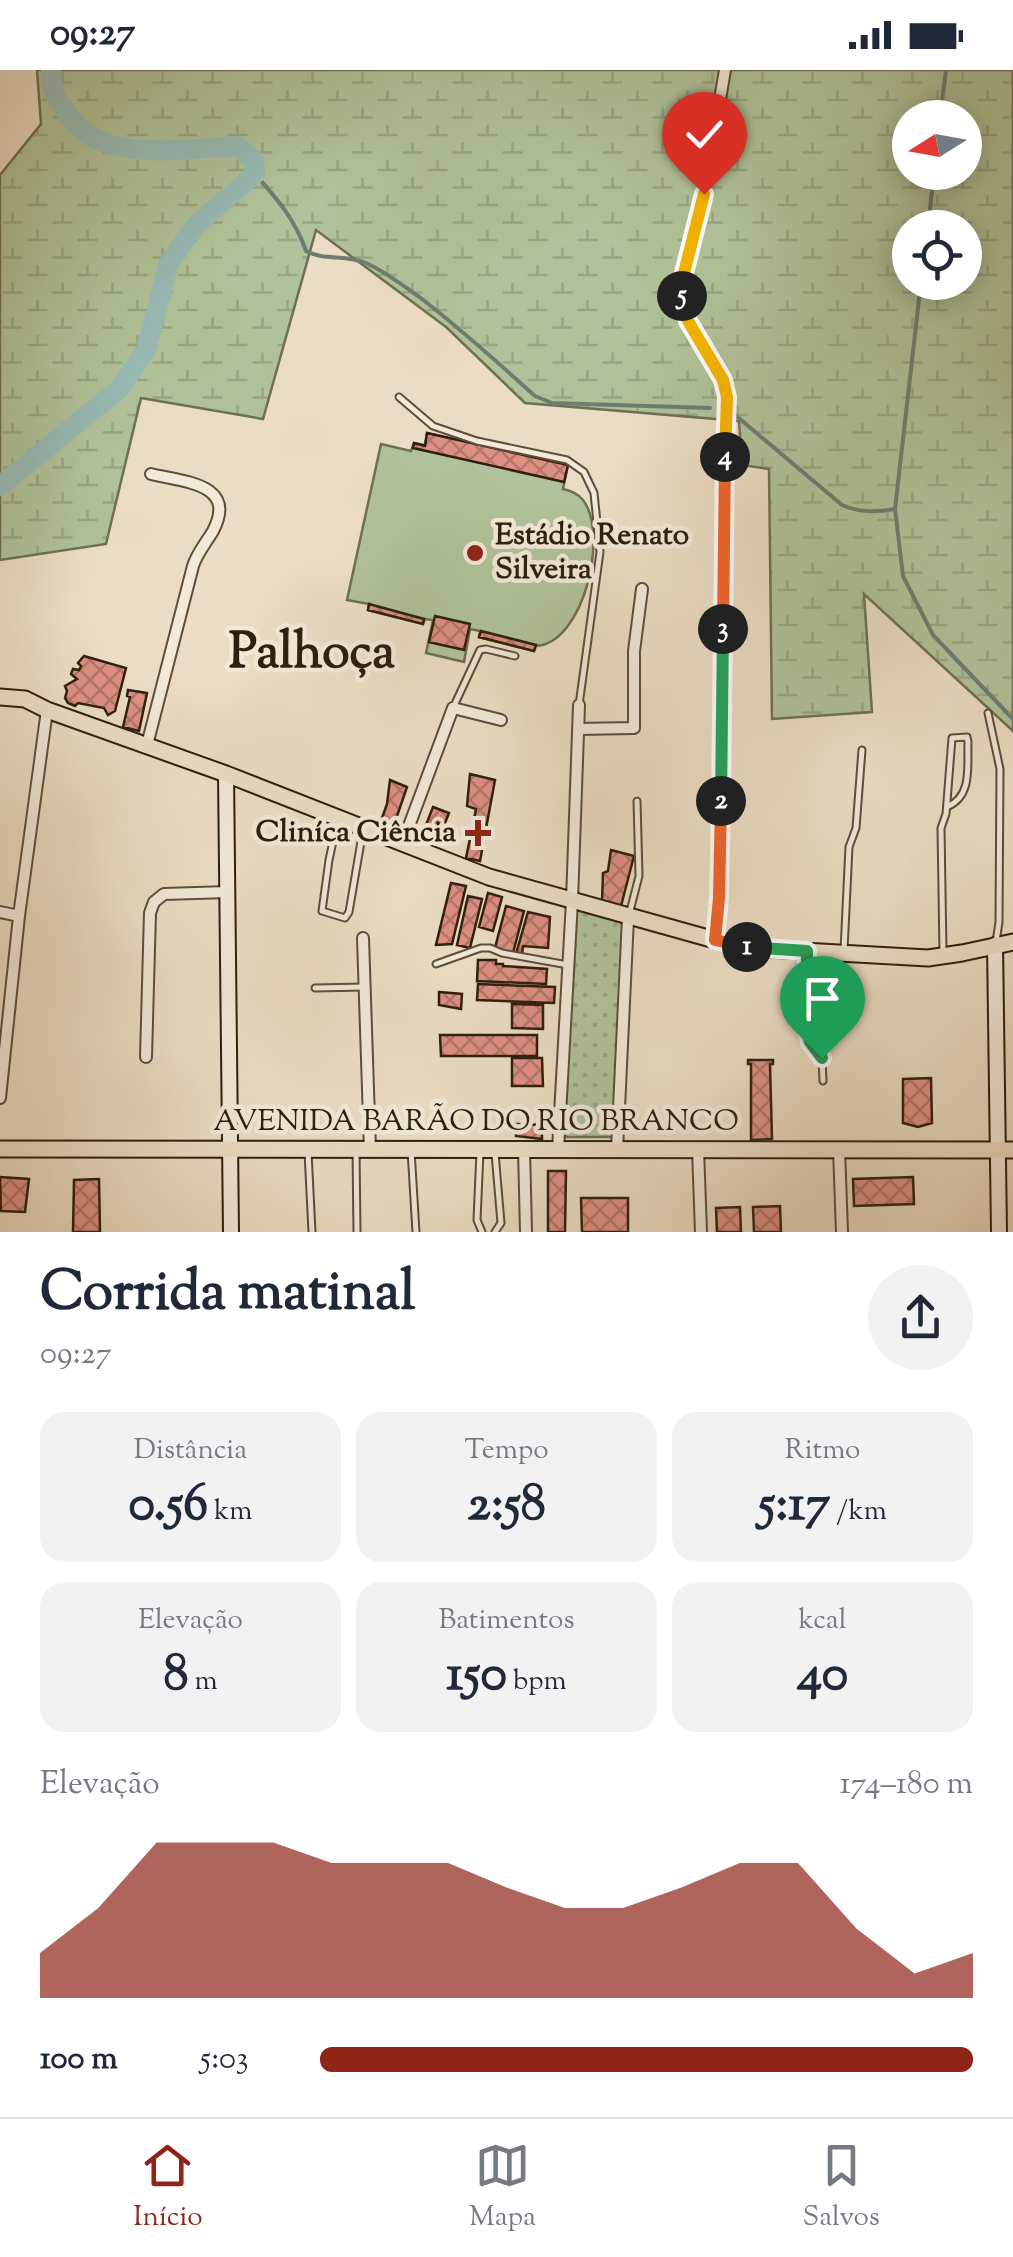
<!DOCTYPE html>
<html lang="pt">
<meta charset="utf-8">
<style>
:root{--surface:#fff;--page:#f2f2f3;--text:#1f2937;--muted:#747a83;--line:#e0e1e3;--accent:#8f2418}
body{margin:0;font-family:"Sorts Mill Goudy",serif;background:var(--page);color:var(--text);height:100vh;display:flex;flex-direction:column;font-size:38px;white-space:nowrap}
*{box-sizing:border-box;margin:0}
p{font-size:32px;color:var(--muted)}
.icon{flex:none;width:55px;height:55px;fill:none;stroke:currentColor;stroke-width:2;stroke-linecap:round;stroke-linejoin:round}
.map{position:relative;height:1162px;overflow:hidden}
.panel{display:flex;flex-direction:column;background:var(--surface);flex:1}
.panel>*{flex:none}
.needle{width:65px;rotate:259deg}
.fabs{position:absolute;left:892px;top:30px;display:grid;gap:20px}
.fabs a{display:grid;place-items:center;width:90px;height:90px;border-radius:50%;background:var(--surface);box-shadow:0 5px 25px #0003;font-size:50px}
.pin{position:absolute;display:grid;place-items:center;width:85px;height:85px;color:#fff;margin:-102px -42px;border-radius:50% 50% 50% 0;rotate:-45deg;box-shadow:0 0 10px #0007}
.pin .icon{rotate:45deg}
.km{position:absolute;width:50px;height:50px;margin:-25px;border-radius:50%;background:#222;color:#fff;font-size:28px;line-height:50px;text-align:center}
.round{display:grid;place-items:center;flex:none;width:105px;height:105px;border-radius:52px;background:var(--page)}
.headline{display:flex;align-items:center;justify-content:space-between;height:170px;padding:0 40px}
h1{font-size:55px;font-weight:700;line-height:75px}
.figures{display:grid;grid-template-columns:repeat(3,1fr);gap:15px;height:170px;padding:10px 40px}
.figures div{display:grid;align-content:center;border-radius:25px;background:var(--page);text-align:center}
.figures b{font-size:50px;font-weight:700}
.figures small{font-size:28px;font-weight:400}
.figures p{font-size:28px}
.chart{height:280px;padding:20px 40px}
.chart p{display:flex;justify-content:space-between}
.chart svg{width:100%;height:180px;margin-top:10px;fill:var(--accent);opacity:.7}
ul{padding:0 40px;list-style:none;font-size:32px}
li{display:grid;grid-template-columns:160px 120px 1fr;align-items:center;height:75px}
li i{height:25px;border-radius:12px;background:var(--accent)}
.status{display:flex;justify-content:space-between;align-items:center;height:70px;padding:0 50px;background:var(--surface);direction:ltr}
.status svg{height:28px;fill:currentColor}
.menu{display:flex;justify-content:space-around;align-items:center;height:140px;border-top:2px solid var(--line);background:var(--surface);font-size:28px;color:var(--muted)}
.menu a{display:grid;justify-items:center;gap:5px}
.menu .active{color:var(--accent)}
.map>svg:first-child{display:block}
</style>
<div class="status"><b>09:27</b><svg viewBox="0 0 49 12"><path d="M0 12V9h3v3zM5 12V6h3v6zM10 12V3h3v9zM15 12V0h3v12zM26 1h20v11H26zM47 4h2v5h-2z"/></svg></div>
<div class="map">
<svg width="1013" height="1162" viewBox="0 0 1013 1162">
<defs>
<pattern id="grass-dots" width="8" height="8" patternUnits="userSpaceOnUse" patternTransform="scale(2.5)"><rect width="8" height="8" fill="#b0c299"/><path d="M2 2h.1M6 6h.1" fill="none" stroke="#98a683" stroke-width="1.8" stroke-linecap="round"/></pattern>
<pattern id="wetland-marsh" width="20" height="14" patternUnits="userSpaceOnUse" patternTransform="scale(2.5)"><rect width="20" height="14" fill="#b0c299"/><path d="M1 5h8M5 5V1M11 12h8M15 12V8" fill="none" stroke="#98a683"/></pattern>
<pattern id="building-cross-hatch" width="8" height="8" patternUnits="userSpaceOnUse" patternTransform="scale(2.5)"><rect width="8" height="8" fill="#de9083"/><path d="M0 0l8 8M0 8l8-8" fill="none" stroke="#b4756a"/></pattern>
</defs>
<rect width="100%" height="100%" fill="#ebddc3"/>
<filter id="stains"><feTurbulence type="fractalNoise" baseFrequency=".002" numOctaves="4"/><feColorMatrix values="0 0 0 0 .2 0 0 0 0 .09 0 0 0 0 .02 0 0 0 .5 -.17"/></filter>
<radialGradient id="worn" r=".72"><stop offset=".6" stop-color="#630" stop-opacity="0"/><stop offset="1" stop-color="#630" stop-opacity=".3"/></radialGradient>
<!-- grass -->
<path fill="url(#grass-dots)" stroke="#6f7052" stroke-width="2.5" d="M579,839L620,850L623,856L615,1067H565L574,842Z"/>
<!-- wetland -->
<path fill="url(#wetland-marsh)" stroke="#6f7052" stroke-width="2.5" fill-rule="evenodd" d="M37,0H1013V661L864,524L872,642L772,649L769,399L742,395L739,351L525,333L446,257L316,160L263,349L141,328L106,474L0,490V105L41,54ZM910,48H965V102H910ZM910,158H965V212H910Z"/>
<!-- pitch -->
<path fill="#b0c299" stroke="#6f7052" stroke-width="2.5" d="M427,363L568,395L563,419C571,421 577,423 583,430C609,464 584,573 536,576L534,581L479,567L480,561L470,559L464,592L426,583L433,550L425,549L423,554L368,540L369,534L347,530L381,374L411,381L414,373L425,375Z"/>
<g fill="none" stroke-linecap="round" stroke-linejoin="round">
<!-- stream -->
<path stroke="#6e7d71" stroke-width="4" d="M940,48L946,0
M255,104C277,129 295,149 306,181C324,191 346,184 366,193C384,201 401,214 418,226C459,257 497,292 535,326L552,333L710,338
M928,158L934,102
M921,212L895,439L903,506L933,565L1013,649
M734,344L842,435C861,443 876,442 895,439"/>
<!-- river -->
<path stroke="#98bbb5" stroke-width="20" d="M0,416L119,319L146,280L169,193L195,156L255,104L254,90L237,76C192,79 120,90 83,61C77,56 72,49 67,43C57,32 50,15 51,0"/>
</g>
<!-- building -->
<path fill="url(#building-cross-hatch)" stroke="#2e1f0c" stroke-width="2.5" d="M427,363L568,395L564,412L413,378L414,373L425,376Z
M369,534L424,549L423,554L368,540Z
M435,546L470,554L464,580L429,572Z
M481,561L536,575L534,581L479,567Z
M84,586L126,598L115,641L108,645L104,638L78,633L75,636L68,633L65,628L67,621L65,616L77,609L71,604L73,599L79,600L81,596L78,593Z
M128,620L147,623L139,661L123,657L130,627L127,626Z
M470,704L495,710L480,791L466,788L476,739L467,736Z
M390,710L407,717L395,752L382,748L387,734Z
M433,737L449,743L440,766L424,760Z
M611,780L634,786L621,836L602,831L603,803L608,801Z
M451,813L466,816L452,874L436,875Z
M488,823L502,827L493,861L479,857Z
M468,826L482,829L470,878L457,875Z
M506,836L524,841L513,883L495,878Z
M528,842L550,847L548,878L523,876L522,885L516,884Z
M478,890H496V894H503V896L547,899L546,914L477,911Z
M478,914L555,917L554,933L477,930Z
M439,922L462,924L461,939L439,935Z
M512,934L543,935V959L512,958Z
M440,965H537V986H441Z
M512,988H542L543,1016H512Z
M748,990H773V994H770L772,1069L751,1070V994H748Z
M931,1008L932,1053L918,1057L903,1053V1009Z
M516,1054L542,1055V1069L516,1066Z
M548,1101H566L565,1162H548Z
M0,1107L29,1109L25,1142L1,1141Z
M913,1107L914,1134L854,1136L853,1109Z
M99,1109L100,1162H73L74,1110Z
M581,1128H628V1162H582Z
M780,1136L781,1162H754L753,1137Z
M740,1137L741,1162H717L716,1138Z"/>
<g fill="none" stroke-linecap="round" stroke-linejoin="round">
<defs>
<path id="lane" d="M399,327L433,356L477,371L567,390L584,402L594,423L600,482L579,635
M453,638L480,580L486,579L515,586
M988,643L1000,699L999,852L996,872
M337,753L329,790L322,841L345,848L349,842L363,760
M629,845L639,806L637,731
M844,880L849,777L856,758L862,680
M943,883L941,758L946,744L952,668L967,667L968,672C967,696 973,726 947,737
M807,884L806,957L810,972L822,988L823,1011
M436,894L481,878H490L502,883L568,895
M315,918L365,917
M356,1080L357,1162
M411,1080L416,1162
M308,1082L312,1162
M480,1082L477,1150L482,1162
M495,1162L501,1153L495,1083"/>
<path id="street" d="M578,659L634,658V581L642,519
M147,675L193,496C197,483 206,473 213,461C238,413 183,412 151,404
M403,772L453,638L501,650
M0,842L19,846
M363,868L370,1080
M715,870L720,796L727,327C717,282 681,262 682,211L704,123L725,0
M146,987L150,843L154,832L164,824L228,822
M0,1028L19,846L47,640
M524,1079L526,1162
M698,1079L701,1162
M558,1080L572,831L579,635
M617,1080L628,848
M839,1080L842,1162"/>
<path id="secondary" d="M226,704L231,1162
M995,875L999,1162"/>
<path id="primary" d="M0,627L25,629L47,640L226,704L489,807L715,870L767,879L928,888L962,883L1013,872
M0,1079L1013,1080"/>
</defs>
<!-- lane casing -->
<use href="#lane" stroke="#5d4e3a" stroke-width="9"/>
<!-- street casing -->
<use href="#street" stroke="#5d4e3a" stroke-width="14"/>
<!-- secondary casing -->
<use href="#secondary" stroke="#2e1f0c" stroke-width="18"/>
<!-- primary casing -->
<use href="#primary" stroke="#2e1f0c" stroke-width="19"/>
<!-- lane -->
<use href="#lane" stroke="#f2e9d8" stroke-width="5"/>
<!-- street -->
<use href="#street" stroke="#f2e9d8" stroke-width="10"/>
<!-- secondary -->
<use href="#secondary" stroke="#f2e9d8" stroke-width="14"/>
<!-- primary -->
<use href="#primary" stroke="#ebddc3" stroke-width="15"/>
</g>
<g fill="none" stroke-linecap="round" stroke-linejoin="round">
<defs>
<path id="split-1" d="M747,877L807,881L806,956L810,972L822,988"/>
<path id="split-2" d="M721,731L719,828L715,870L747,877"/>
<path id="split-3" d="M721,731L723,559"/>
<path id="split-4" d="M723,559L725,387"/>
<path id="split-5" d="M682,226L688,251L723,310L727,327L725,387"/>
<path id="split-6" d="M682,226V211L704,124"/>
</defs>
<!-- split-1 casing -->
<use href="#split-1" stroke="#fff" stroke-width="20"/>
<!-- split-2 casing -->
<use href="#split-2" stroke="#fff" stroke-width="20"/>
<!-- split-3 casing -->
<use href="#split-3" stroke="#fff" stroke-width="20"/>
<!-- split-4 casing -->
<use href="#split-4" stroke="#fff" stroke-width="20"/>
<!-- split-5 casing -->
<use href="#split-5" stroke="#fff" stroke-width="20"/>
<!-- split-6 casing -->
<use href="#split-6" stroke="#fff" stroke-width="20"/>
<!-- split-1 -->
<use href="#split-1" stroke="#22a559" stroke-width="12"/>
<!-- split-2 -->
<use href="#split-2" stroke="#f0652b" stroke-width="12"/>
<!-- split-3 -->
<use href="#split-3" stroke="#22a559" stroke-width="12"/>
<!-- split-4 -->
<use href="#split-4" stroke="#f0652b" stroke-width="12"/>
<!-- split-5 -->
<use href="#split-5" stroke="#f5b400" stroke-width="12"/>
<!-- split-6 -->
<use href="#split-6" stroke="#f5b400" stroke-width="12"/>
</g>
<!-- markers -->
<g fill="#8f2418" stroke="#f2e9d8" stroke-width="4">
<circle cx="475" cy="483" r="10"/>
<path d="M473 748h10v10h10v10h-10v10h-10v-10h-10v-10h10z"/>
</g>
<g text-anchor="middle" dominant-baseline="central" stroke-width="9" stroke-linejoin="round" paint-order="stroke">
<!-- poi labels -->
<g font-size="30" font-weight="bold" fill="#2e1f0c" stroke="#f2e9d8" text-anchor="start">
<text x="495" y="466">Estádio Renato<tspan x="495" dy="34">Silveira</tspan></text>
<text x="456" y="763" text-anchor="end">Cliníca Ciência</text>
</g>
<!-- street labels -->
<g font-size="30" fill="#2e1f0c" stroke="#f2e9d8">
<text x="476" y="1052">AVENIDA BARÃO DO RIO BRANCO</text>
</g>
<!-- town labels -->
<g font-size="50" font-weight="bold" fill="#2e1f0c" stroke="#f2e9d8">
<text x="312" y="585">Palhoça</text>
</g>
</g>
<rect width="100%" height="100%" filter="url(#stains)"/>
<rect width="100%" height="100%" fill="url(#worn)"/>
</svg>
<div class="fabs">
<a><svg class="needle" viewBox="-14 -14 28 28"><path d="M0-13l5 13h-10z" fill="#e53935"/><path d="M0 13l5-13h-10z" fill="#747a83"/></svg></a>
<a><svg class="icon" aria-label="locate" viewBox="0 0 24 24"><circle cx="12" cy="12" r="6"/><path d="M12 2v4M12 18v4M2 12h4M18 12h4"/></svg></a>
</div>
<div class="pin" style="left:822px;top:988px;background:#1e9e55"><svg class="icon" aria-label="arrive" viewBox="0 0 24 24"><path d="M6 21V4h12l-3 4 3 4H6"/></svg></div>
<div class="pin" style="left:704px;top:124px;background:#d93025"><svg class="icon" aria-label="check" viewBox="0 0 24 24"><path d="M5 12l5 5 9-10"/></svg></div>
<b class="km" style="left:747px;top:877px">1</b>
<b class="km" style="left:721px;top:731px">2</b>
<b class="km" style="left:723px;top:559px">3</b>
<b class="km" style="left:725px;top:387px">4</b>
<b class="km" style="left:682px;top:226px">5</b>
</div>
<section class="panel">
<div class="headline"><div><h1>Corrida matinal</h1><p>09:27</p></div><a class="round"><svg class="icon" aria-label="share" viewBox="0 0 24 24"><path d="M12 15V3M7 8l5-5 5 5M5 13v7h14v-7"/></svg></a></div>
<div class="figures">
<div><p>Distância</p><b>0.56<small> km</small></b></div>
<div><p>Tempo</p><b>2:58</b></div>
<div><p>Ritmo</p><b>5:17<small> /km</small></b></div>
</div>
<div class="figures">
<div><p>Elevação</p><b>8<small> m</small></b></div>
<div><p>Batimentos</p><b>150<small> bpm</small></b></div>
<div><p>kcal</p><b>40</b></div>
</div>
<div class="chart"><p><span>Elevação</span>174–180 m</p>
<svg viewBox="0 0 160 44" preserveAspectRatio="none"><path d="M0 44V33L10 22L20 6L30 6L40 6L50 11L60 11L70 11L80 17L90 22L100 22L110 17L120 11L130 11L140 27L150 38L160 33V44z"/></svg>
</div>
<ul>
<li><b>100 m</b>5:03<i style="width:100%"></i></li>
</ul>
</section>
<nav class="menu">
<a class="active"><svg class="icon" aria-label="home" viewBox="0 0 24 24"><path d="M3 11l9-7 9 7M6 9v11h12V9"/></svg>Início</a>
<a><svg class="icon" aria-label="map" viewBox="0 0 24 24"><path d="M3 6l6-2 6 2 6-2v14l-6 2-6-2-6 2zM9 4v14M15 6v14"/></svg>Mapa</a>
<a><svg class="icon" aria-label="saved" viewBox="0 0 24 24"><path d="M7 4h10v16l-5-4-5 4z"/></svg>Salvos</a>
</nav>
